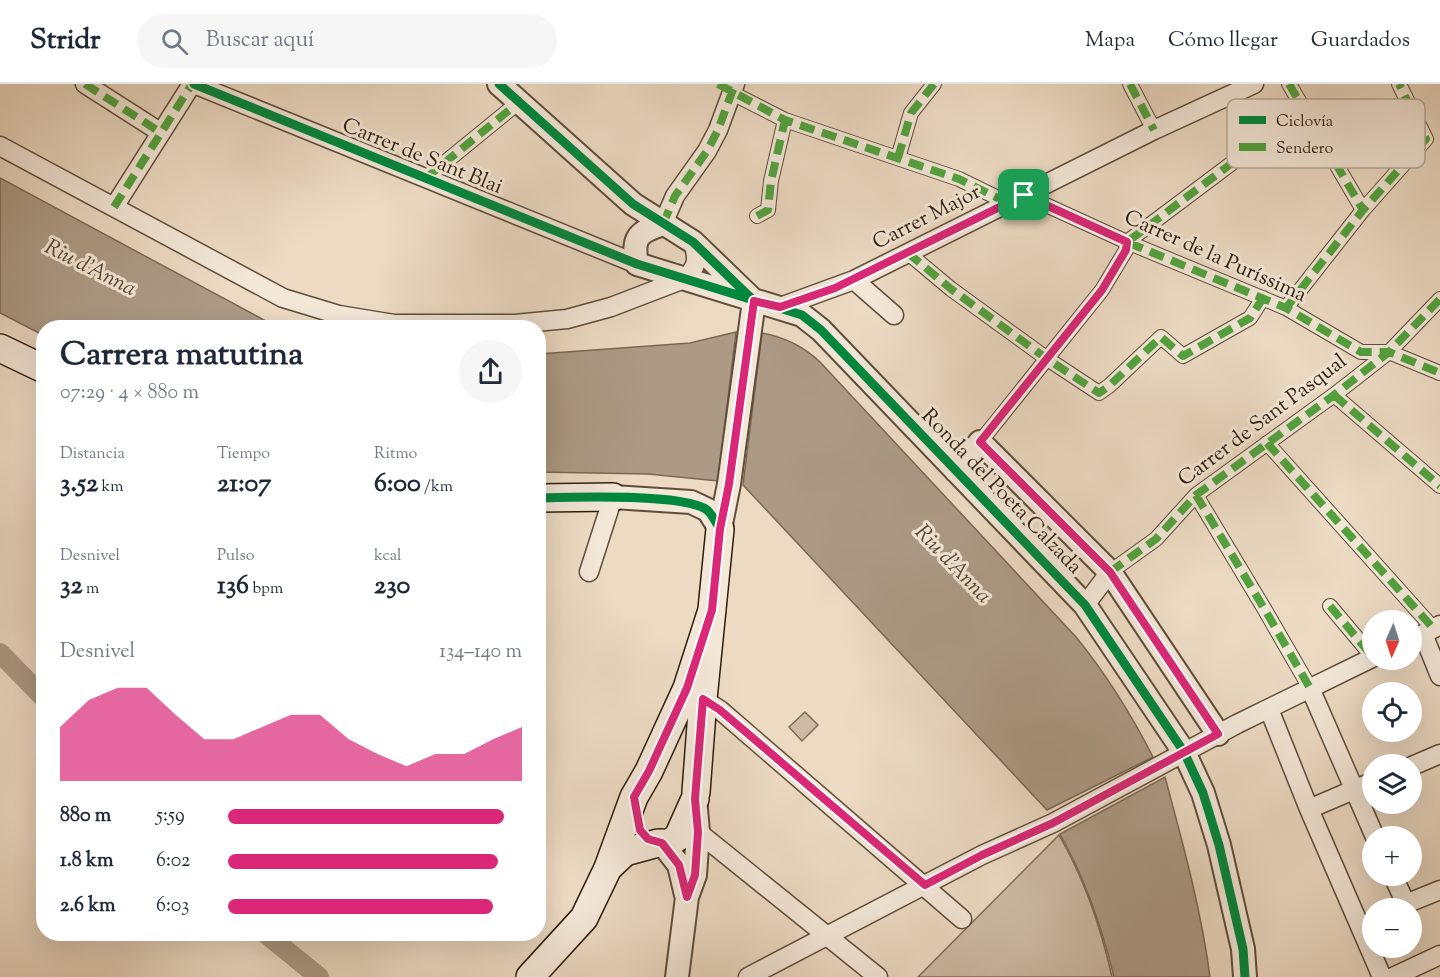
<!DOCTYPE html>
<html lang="es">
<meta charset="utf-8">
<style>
:root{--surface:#fff;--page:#f6f6f7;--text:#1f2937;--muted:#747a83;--line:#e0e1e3;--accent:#db2777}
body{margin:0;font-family:"Sorts Mill Goudy",serif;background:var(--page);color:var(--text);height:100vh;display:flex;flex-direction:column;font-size:22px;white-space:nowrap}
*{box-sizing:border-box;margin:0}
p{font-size:20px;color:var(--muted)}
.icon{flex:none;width:33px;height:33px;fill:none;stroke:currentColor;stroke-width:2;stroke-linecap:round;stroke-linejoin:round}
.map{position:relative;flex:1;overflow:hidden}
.drawer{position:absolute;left:36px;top:236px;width:510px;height:621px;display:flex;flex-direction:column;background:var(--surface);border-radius:24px;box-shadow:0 6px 24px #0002}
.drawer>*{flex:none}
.needle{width:39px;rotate:183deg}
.fabs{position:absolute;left:1362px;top:526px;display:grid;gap:12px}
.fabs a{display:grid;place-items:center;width:60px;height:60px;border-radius:50%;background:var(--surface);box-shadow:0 6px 24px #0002;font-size:30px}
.pin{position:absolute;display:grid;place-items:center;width:51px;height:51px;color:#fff;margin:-26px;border-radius:12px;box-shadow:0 3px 9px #0006}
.round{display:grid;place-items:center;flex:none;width:63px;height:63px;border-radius:32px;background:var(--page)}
.headline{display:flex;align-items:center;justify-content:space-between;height:102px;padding:0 24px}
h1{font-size:33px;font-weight:800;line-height:45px}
.stats{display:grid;grid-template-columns:repeat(3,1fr);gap:9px;height:102px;padding:6px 24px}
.stats div{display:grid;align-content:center}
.stats b{font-size:26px;font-weight:800}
.stats small{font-size:16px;font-weight:400}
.stats p{font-size:16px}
.chart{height:168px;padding:12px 24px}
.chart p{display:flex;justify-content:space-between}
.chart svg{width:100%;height:108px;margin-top:6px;fill:var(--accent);opacity:.7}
ul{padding:0 24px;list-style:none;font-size:20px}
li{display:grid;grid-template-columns:96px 72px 1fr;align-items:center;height:45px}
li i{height:15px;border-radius:8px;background:var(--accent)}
header{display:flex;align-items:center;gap:36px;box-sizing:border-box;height:84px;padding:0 30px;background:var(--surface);border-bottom:2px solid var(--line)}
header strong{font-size:28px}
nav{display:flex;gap:33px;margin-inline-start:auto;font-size:21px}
.search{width:420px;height:54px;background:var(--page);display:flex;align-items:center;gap:15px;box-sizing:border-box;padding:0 21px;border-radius:33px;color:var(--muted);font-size:22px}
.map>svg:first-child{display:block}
</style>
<header>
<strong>Stridr</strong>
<div class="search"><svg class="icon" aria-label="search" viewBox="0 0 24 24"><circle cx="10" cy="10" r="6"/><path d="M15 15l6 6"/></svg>Buscar aquí</div>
<nav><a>Mapa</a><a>Cómo llegar</a><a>Guardados</a></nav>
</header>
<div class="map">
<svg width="1440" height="893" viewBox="0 0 1440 893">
<rect width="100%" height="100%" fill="#ecdac3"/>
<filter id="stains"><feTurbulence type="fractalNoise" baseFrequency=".00333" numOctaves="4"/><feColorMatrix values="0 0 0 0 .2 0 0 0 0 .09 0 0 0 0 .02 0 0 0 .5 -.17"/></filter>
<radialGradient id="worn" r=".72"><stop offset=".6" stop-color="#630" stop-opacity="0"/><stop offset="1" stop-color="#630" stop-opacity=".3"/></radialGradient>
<!-- green -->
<path fill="#ccbaa4" stroke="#7e6c58" stroke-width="1.5" d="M805,628L818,641L802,657L789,643Z
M1059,751C1084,794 1101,844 1112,893H918Z"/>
<!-- water -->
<path fill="#ac9a85" stroke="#7a6855" stroke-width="1.5" d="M0,94L277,243H44L43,251L0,229Z
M736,248L718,397L648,390L539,388V270L690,259Z
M762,249C784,253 803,262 820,278L1076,553C1107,591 1131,630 1153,673L1047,726L743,401Z
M1165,693C1183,760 1201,825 1210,893H1114C1102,844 1085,794 1060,750Z"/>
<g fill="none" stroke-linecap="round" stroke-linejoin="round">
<!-- canal -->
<path stroke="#ac9a85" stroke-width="20" d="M0,569L44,614
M265,849L319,893"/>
<defs>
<path id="pedestrian" d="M1130,0L1154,46
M1289,0L1363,126
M732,9L785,36L959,95L1008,119
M898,74L911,29L934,0
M426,94L519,18
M1024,111L1127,158L1286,224L1361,268H1389L1440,289
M757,132L768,126L771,97L785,36
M908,169L951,205L1046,274L1099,309L1109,302L1161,253L1183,272L1250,234L1263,214
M1286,224L1363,126L1426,55L1399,0
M1334,311L1440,402
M980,358L1102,206L1126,166L1127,158L1304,25
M1267,359L1433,544
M1196,411L1265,526L1310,604
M1110,488L1156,455L1196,411L1334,311L1389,268L1440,215
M1330,522L1372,572"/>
<path id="minor" d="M85,0L160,48
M194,0L637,180
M0,62L283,214L339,231L394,240H515L567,235L611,223L684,195C698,183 698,175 693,158
M114,123L192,0
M663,140L675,112L707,67L718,46L735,0
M854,196L894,231
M780,223L854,196L1154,46L1254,0
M589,488L613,413
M1085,521L1110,488
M1423,550L1440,592
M1412,556L1440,541
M1310,604L1375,753
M703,615L720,626L962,835
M1269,625L1309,725L1382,893
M1412,682L1440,670
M1309,725L1372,698
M698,748L878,893
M1393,792L1406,820
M1393,825L1440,806
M748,893L982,771L1053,739L1237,640L1372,574
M1393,893L1440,871"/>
<path id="tertiary" d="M499,0L633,120L693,158L751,214
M663,140C638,148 632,153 637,180L802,231L821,246L1085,521L1184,668L1203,709L1219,761L1243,865L1245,893
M956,387L980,358L1110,488L1218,650
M613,413L691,418L708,426L720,445
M720,445L729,400L754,217
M658,759H662L679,781L686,811
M677,893L687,813L695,791L698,748L695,714"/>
<path id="secondary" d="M0,264L44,285
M538,414L613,413
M696,708L703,615L720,445
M662,759L668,760L678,753L695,715
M608,784L625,768L658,759
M530,893L584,834L608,784L634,713L649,687L687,604L712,526"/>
</defs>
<!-- pedestrian casing -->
<use href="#pedestrian" stroke="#5f4d3a" stroke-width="16"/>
<!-- minor casing -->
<use href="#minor" stroke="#5f4d3a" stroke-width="21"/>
<!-- tertiary casing -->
<use href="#tertiary" stroke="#5f4d3a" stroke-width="26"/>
<!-- secondary casing -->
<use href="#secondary" stroke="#301e0c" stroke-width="30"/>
<!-- pedestrian -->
<use href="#pedestrian" stroke="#f3e7d8" stroke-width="14"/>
<!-- minor -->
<use href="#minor" stroke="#f3e7d8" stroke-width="18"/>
<!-- tertiary -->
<use href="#tertiary" stroke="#f3e7d8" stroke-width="22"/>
<!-- secondary -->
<use href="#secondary" stroke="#f3e7d8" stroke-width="27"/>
<!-- quiet -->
<path stroke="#52a23e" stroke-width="8" stroke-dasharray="15 8" stroke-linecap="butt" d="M85,0L160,48
M718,0L785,36L959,95L1008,119
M1130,0L1154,46
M1289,0L1363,126
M898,74L911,29L934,0
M426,94L519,18
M1024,111L1127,158L1286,224L1361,268H1389L1440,289
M114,123L192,0
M757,132L768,126L771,97L785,36
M663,140L675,112L707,67L718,46L735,0
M908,169L951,205L1046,274L1099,309L1109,302L1161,253L1183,272L1250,234L1263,214
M1286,224L1363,126L1426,55L1399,0
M1334,311L1440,402
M980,358L1102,206L1126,166L1127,158L1304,25
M1267,359L1433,544
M1196,411L1265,526L1310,604
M1110,488L1156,455L1196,411L1334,311L1389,268L1440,215
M1330,522L1372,572"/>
<defs>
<path id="cycleway" d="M194,0L637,180L802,231L821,246L1085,521L1184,668L1203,709L1219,761L1243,865L1245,893
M499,0L633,120L693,158L752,215
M538,414C571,413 683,409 707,426C712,430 716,439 720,445
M720,445L729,400L754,217"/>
</defs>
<!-- cycleway casing -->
<use href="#cycleway" stroke="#f3e7d8" stroke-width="13"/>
<!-- cycleway -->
<use href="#cycleway" stroke="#00873e" stroke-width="9"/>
</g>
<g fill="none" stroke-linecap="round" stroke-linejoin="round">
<defs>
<path id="route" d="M1024,111L1127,158L1126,166L1102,206L980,358L1110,488L1218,650L1053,739L982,771L925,801L720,626L703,615L695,715L698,748L695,791L687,813L679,781L662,759L648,755L640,746L634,713L649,687L687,604L712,526L720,445L729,400L754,217L780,223L835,204Z"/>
</defs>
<!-- route casing -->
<use href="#route" stroke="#fff" stroke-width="12"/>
<!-- route -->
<use href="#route" stroke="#db2777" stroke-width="8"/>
</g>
<g text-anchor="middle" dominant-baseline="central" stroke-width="6" stroke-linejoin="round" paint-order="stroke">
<!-- street labels -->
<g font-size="21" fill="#301e0c" stroke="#f3e7d8">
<text transform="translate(422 73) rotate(22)">Carrer de Sant Blai</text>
<text transform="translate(927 134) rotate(-27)">Carrer Major</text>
<text transform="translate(1215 173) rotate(24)">Carrer de la Puríssima</text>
<text transform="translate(1263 337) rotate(-37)">Carrer de Sant Pasqual</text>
<text transform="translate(1001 408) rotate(46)">Ronda del Poeta Calzada</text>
</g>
<!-- water labels -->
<g font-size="22" font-style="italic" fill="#5b4936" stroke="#f3e7d8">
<text transform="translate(90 185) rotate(27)">Riu d'Anna</text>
<text transform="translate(952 481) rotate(46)">Riu d'Anna</text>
</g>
</g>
<!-- legend -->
<rect x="1227" y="15" width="198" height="69" rx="9" fill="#f3e7d8" stroke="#b8ab9b" stroke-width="1.5"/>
<rect x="1239" y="32" width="27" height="8" fill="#00873e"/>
<rect x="1239" y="59" width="27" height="8" fill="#52a23e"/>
<g font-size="16" fill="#301e0c">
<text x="1276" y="42">Ciclovía</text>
<text x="1276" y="69">Sendero</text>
</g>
<rect width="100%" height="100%" filter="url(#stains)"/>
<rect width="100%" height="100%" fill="url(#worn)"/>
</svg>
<div class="fabs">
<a><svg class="needle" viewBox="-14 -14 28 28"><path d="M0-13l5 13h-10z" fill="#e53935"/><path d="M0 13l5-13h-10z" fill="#747a83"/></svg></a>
<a><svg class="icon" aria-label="locate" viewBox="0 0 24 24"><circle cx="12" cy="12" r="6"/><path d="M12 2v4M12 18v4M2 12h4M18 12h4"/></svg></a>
<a><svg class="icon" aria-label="layers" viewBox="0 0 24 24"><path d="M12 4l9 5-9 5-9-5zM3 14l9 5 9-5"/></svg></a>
<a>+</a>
<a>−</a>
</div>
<div class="pin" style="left:1024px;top:111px;background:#1e9e55"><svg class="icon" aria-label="arrive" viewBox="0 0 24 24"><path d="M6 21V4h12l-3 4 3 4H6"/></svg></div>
<section class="drawer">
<div class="headline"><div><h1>Carrera matutina</h1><p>07:29 · 4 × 880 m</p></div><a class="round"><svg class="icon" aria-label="share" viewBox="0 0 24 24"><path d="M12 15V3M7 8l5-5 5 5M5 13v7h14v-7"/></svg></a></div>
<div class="stats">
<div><p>Distancia</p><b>3.52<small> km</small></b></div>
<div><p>Tiempo</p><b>21:07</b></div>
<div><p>Ritmo</p><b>6:00<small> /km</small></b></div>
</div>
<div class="stats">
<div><p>Desnivel</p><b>32<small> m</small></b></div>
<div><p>Pulso</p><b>136<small> bpm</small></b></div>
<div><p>kcal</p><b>230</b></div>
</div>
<div class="chart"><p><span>Desnivel</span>134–140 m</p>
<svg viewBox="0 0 160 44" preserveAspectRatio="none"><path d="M0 44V22L10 11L20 6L30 6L40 17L50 27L60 27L70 22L80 17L90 17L100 27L110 33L120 38L130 33L140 33L150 27L160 22V44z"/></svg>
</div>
<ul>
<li><b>880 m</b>5:59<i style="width:94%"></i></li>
<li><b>1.8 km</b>6:02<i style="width:92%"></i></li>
<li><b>2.6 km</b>6:03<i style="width:90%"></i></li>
</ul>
</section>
</div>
